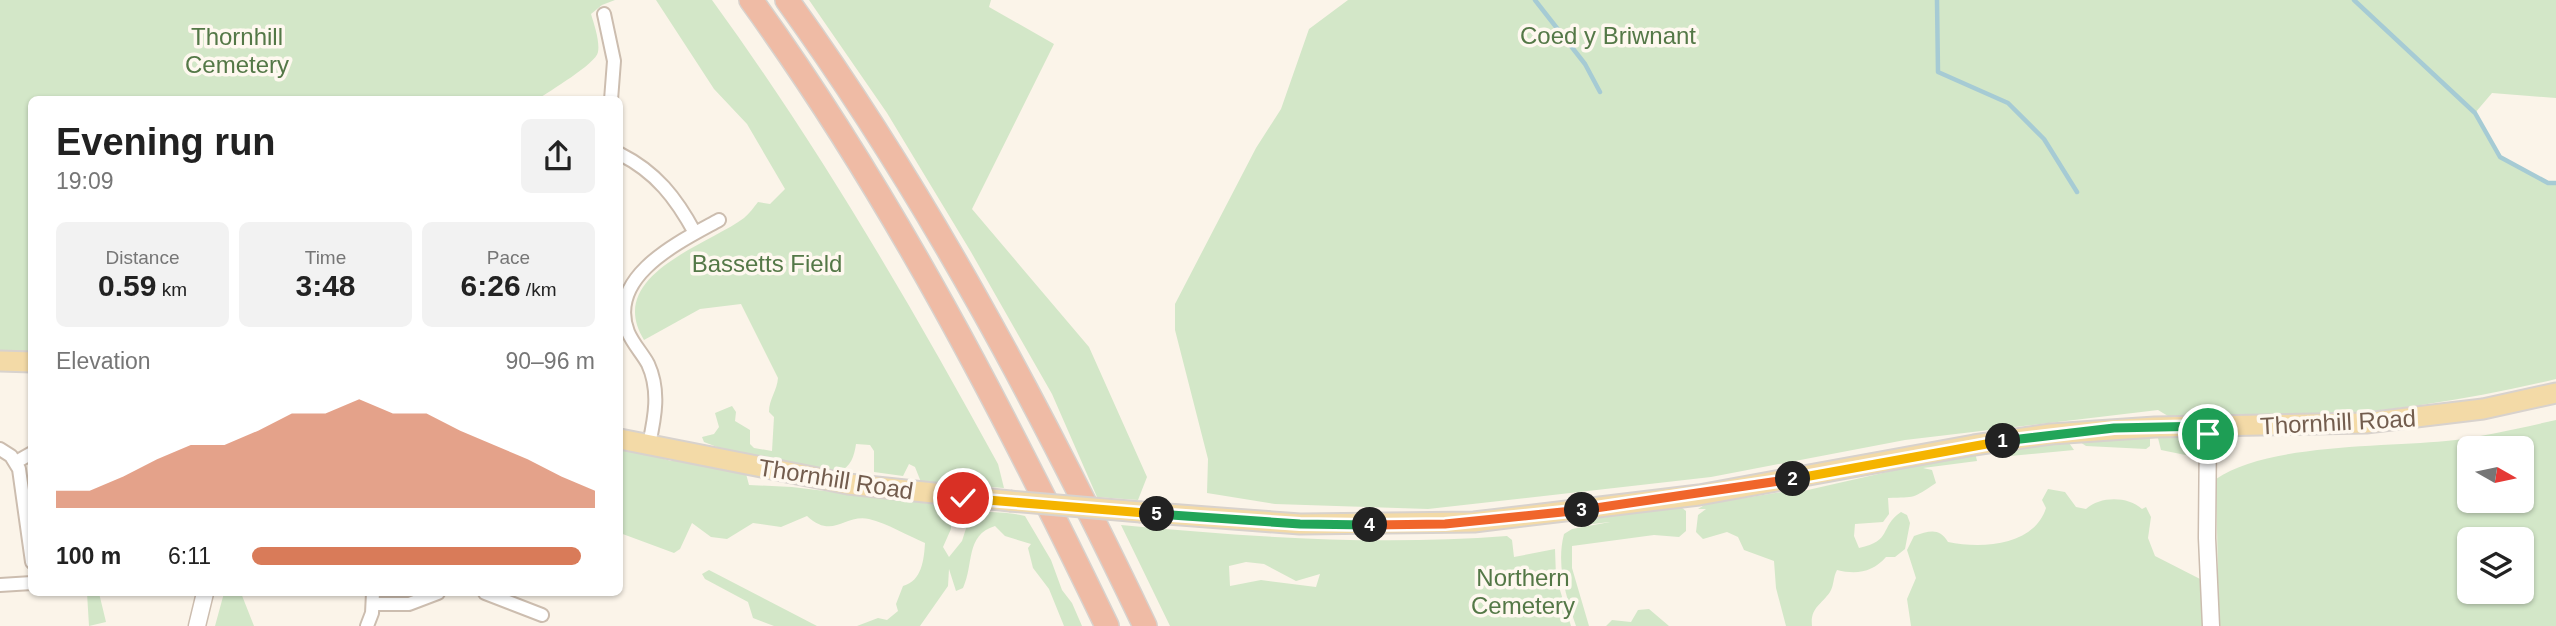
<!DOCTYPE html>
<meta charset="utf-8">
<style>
:root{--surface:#fff;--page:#f2f2f2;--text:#222;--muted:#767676;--accent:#d97b59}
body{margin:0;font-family:Arial,sans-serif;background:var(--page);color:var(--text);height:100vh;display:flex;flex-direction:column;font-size:26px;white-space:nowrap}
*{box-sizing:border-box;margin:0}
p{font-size:23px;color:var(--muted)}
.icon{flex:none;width:38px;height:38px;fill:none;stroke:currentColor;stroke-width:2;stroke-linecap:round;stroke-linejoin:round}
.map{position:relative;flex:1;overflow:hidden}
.drawer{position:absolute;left:28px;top:96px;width:595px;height:500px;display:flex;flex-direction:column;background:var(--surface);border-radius:10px;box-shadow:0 2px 5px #0004}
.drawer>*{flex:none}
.needle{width:46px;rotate:99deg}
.buttons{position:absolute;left:2457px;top:436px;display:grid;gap:14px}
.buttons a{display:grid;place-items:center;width:77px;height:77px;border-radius:10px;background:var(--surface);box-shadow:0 2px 5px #0004;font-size:35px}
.pin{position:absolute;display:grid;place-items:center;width:60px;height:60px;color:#fff;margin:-30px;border:4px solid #fff;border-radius:50%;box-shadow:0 2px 7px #0007}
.km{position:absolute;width:35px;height:35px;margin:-18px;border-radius:50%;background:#222;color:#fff;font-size:19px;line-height:35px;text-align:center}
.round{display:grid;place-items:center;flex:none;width:74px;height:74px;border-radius:10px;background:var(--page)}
.head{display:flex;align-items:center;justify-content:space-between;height:119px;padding:0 28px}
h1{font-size:38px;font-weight:600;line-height:52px}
.stats{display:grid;grid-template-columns:repeat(3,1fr);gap:10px;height:119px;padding:7px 28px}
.stats div{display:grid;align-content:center;border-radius:10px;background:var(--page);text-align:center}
.stats b{font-size:30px;font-weight:600}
.stats small{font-size:19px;font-weight:400}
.stats p{font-size:19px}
.chart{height:196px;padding:14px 28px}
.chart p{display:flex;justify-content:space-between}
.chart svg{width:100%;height:126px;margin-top:7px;fill:var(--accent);opacity:.7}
ul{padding:0 28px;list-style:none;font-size:23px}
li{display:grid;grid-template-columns:112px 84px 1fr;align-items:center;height:52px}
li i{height:18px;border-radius:9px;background:var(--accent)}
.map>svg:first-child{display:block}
</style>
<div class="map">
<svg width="2556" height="626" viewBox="0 0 2556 626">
<rect width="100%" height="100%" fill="#fbf4e9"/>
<!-- green -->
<path fill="#d3e7c8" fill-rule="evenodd" d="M0,0H615L602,5L591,14C594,24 600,41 598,52C596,64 549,91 537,100H32V357L0,353Z
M656,0H712C819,147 911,305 998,464L1004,488L921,482L915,467L909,464L903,476L874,472V451L870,445L856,444C854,457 851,466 839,472L718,453L717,447L704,442L702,437L714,434L719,427L715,413L732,406L736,412L735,421L750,430V444L754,448L772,451L774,417L769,412C769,399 777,391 778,378L741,304L700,309L644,340C604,275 708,245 744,218C749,214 754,207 758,202L770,204L785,189L747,124L714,89Z
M809,0H991L989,7L1054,44L972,209L1089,347L1147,477L1138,500L1097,497L1052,394L971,252L887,113Z
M1348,0H2556V98L2492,93L2475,113L2500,157L2548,183H2556V379C2472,399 2388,412 2301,417C2259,419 2215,417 2173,419L2158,410L1905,440L1711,477L1428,509L1275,504L1207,493L1208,459L1175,330V304L1256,148L1281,109L1309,29Z
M2556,420V626H2219L2216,479C2266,444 2383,447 2446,441C2482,437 2520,428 2556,420ZM2469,448H2522V500H2469ZM2469,539H2522V592H2469Z
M2157,434C2178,435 2191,437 2200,458L2161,450Z
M2150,436V446L2146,449L2086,446L2080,442V439Z
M2067,440L2074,450L2000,457L1999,451Z
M620,446L671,461L690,459L745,470L749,485L792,487L941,505L951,513V529L943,547L949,557L962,541L968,522L981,511C997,513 1009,512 1025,516L1051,560L1062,590L1072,603L1082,626H1064L1049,589L1033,568L1028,548L1031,544L1005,536L995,526C965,535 974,565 963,588L956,591L949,569L948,586L920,626H857L878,618L887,620L898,611L896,604L903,586C922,581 924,559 925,543C908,536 887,523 869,519C844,514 833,540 807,516L781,527L753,523L727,539L711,537L692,523L680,549L674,553L620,533Z
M1975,452L1977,461L1923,468L1932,470L1936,483C1912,499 1916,497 1888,498L1889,514L1883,522L1855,524L1854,536L1859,548C1893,541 1879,527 1901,512L1907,515L1910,523L1905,549L1895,557H1886C1873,572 1857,575 1837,570C1833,577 1834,586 1830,592C1821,605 1810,608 1812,626H1786L1776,588L1774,561L1744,550L1738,537L1727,532L1703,539L1696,532L1698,515L1706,509H1698L1706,504L1794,490L1799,492Z
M2048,489L2065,492L2076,507L2086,509C2100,496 2128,496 2142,509L2146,507L2151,517L2148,538L2155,556L2204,581L2207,626H1911L1907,599L1916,578L1907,550L1914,536C1929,531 1939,527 1948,542C1982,549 2034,546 2046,508L2042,500Z
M1681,507L1686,511V531L1679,537L1654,535L1572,546V568L1589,626H1576C1566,596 1556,565 1564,534L1572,529L1610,522L1575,526L1570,522Z
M1121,525C1250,537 1377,546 1507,536L1512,540L1514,557L1555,549L1556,577L1571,626H1170ZM1246,562L1264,564L1296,581L1320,574L1316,587L1261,580L1230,586L1229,566Z
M709,570L817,626H774L753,618L748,602L705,579L702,574Z
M87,593H99L106,622L89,626Z
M224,593H241L254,626H215Z
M1649,609L1669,626H1606L1612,620L1631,622L1638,610Z"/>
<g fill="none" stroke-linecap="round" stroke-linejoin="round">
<!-- stream -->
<path stroke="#a6cbd4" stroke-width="4.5" d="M1535,0L1585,64L1600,92
M1937,0L1938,72L2008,103L2044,139L2077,192
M2354,0L2475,113L2500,157L2548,183H2556"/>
<defs>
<path id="minor" d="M604,14L614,61L611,100
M620,154C656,172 676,198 695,233
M649,444C655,417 660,390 648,364C642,353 633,344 628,332C606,276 681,241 719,220
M0,449L11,456L19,469L32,562
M16,462L32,453
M0,585L32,583
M485,593L542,615
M374,604H409L438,593
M367,626L372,613L373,593"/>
<path id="tertiary" d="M2208,427L2207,538L2211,626
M197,626L205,593"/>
<path id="primary" d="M0,361L32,362
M620,439L848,484L1010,501
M1141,512L1300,524L1474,522L1699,495L1974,445L2051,434L2155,427L2366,423L2483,409L2556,393"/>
<path id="motorway" d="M751,0C892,195 1003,410 1107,626
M787,0C928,195 1041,409 1145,626"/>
</defs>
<!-- minor casing -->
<use href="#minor" stroke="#ccbdaf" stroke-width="16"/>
<!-- tertiary casing -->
<use href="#tertiary" stroke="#ccbdaf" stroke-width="19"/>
<!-- primary casing -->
<use href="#primary" stroke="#d8d2cd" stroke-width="23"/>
<!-- motorway casing -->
<use href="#motorway" stroke="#d8d2cd" stroke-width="26"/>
<!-- minor -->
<use href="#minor" stroke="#fff" stroke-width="12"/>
<!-- tertiary -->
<use href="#tertiary" stroke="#fff" stroke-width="16"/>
<!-- primary -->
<use href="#primary" stroke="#f3daa7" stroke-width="19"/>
<!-- motorway -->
<use href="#motorway" stroke="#efbba5" stroke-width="23"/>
<defs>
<path id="primary-bridge" d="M1010,501L1141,512"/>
</defs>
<!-- primary-bridge casing -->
<use href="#primary-bridge" stroke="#d8d2cd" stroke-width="23" stroke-linecap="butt"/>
<!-- primary-bridge -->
<use href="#primary-bridge" stroke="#f3daa7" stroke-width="19"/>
</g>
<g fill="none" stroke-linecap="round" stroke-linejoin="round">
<defs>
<path id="split-1" d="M2003,441L2114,428L2208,426V434"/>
<path id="split-2" d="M1793,479L2003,441"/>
<path id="split-3" d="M1582,510L1793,479"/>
<path id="split-4" d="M1370,525L1445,524L1582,510"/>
<path id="split-5" d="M1157,514L1300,524L1370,525"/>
<path id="split-6" d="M963,498L1157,514"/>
</defs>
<!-- split-1 casing -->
<use href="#split-1" stroke="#fff" stroke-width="14"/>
<!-- split-2 casing -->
<use href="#split-2" stroke="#fff" stroke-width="14"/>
<!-- split-3 casing -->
<use href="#split-3" stroke="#fff" stroke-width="14"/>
<!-- split-4 casing -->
<use href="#split-4" stroke="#fff" stroke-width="14"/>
<!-- split-5 casing -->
<use href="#split-5" stroke="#fff" stroke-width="14"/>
<!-- split-6 casing -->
<use href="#split-6" stroke="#fff" stroke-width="14"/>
<!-- split-1 -->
<use href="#split-1" stroke="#22a559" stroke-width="9"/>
<!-- split-2 -->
<use href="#split-2" stroke="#f5b400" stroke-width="9"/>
<!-- split-3 -->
<use href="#split-3" stroke="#f0652b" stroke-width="9"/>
<!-- split-4 -->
<use href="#split-4" stroke="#f0652b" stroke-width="9"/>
<!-- split-5 -->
<use href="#split-5" stroke="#22a559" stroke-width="9"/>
<!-- split-6 -->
<use href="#split-6" stroke="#f5b400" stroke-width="9"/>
</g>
<g text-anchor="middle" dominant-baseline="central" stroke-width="7" stroke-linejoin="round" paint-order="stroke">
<!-- park labels -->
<g font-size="24" fill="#547847" stroke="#fef8ef">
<text x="1608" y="35">Coed y Briwnant</text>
<text x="237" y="36">Thornhill<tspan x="237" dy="28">Cemetery</tspan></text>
<text x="767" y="263">Bassetts Field</text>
<text x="1523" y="577">Northern<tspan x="1523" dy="28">Cemetery</tspan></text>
</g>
<!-- street labels -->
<g font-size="24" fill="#735d4e" stroke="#fef8ef">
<text transform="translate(2338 422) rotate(-3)">Thornhill Road</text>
<text transform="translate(836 479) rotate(9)">Thornhill Road</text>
</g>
</g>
</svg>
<div class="buttons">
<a><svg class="needle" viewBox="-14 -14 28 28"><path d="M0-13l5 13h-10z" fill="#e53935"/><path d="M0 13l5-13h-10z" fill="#767676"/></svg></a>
<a><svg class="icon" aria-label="layers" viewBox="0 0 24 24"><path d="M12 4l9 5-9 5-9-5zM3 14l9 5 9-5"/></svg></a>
</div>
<div class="pin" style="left:2208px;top:434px;background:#1e9e55"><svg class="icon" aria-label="arrive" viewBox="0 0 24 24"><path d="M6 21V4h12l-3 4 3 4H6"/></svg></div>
<div class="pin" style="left:963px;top:498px;background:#d93025"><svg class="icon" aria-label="check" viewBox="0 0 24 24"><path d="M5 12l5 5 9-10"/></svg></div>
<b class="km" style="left:2003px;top:441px">1</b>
<b class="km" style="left:1793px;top:479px">2</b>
<b class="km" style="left:1582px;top:510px">3</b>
<b class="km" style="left:1370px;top:525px">4</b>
<b class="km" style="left:1157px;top:514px">5</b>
<section class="drawer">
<div class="head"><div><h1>Evening run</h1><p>19:09</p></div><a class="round"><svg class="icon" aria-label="share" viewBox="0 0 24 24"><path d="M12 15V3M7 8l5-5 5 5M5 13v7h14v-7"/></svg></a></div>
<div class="stats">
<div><p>Distance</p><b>0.59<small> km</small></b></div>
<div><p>Time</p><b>3:48</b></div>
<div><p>Pace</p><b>6:26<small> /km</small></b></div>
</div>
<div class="chart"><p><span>Elevation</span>90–96 m</p>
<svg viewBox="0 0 160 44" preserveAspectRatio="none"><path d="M0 44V38L10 38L20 33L30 27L40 22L50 22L60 17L70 11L80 11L90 6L100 11L110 11L120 17L130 22L140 27L150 33L160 38V44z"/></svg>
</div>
<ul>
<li><b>100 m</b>6:11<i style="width:96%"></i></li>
</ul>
</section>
</div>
